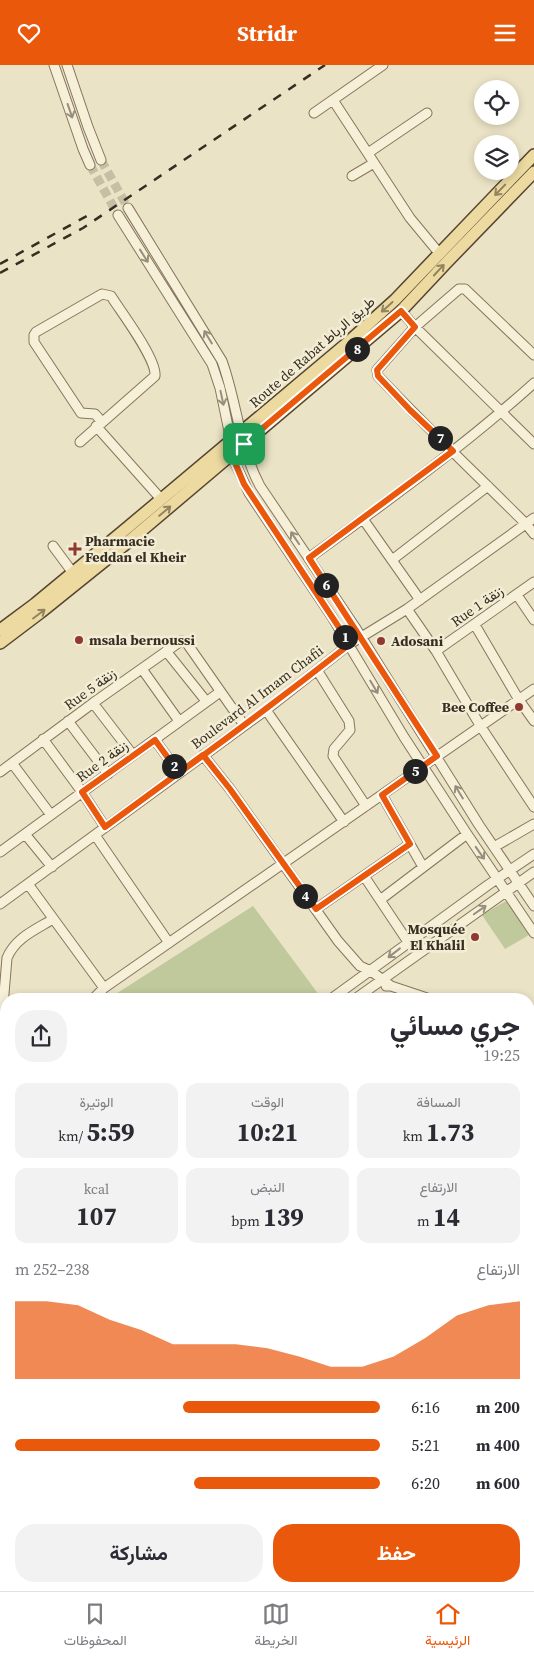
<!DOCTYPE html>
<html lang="ar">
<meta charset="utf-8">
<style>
:root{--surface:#fff;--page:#f2f2f3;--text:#2b2b33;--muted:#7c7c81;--line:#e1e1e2;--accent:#ea580c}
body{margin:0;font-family:"Source Serif 4",Vazirmatn,serif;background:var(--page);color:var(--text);direction:rtl;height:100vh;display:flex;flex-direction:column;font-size:19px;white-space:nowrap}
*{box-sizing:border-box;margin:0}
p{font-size:16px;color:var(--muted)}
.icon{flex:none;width:28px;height:28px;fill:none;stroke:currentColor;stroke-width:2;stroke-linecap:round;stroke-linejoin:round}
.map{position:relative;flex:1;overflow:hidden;direction:ltr}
.drawer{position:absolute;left:0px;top:928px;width:535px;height:599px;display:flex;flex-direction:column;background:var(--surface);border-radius:20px 20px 0 0;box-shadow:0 2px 8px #0003;direction:rtl}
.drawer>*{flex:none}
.controls{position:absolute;left:474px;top:15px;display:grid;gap:10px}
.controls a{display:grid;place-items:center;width:45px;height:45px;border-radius:50%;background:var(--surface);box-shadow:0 2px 8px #0003;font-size:25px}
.pin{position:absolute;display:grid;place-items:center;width:42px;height:42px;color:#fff;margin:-21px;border-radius:10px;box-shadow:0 2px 8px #0006}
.km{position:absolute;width:25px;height:25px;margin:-12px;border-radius:50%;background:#222;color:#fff;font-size:14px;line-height:25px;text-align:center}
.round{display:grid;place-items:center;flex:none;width:52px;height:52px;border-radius:20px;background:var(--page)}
.headline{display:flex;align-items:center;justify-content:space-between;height:85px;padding:0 15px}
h1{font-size:28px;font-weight:700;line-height:38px}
.stats{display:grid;grid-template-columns:repeat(3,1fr);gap:8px;height:85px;padding:5px 15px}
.stats div{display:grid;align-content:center;border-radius:12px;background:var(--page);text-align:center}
.stats b{font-size:25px;font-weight:700}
.stats small{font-size:14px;font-weight:400}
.stats p{font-size:14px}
.chart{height:140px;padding:10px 15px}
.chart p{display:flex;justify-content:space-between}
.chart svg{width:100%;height:90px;margin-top:5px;fill:var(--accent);opacity:.7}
.cta{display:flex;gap:10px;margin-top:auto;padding:10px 15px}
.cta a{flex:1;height:58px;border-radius:20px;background:var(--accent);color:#fff;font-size:20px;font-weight:700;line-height:58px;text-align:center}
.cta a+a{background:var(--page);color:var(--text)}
ul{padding:0 15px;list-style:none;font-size:16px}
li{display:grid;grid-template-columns:80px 60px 1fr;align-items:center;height:38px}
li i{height:12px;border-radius:6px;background:var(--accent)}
header{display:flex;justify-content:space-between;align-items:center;height:65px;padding:0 15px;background:var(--accent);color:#fff;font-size:22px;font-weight:700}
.tab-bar{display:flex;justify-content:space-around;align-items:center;height:70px;border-top:1px solid var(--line);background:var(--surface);font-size:14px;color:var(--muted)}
.tab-bar a{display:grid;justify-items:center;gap:2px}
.tab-bar .current{color:var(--accent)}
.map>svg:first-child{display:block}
</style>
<header><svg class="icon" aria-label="menu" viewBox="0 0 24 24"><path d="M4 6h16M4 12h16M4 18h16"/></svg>Stridr<svg class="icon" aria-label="heart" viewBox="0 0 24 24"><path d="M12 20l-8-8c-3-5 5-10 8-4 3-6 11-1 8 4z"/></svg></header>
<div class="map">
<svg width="534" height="1526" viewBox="0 0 534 1526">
<rect width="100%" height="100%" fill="#ebe3c6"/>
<!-- green -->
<path fill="#c0c99b" d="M506,836L529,870L505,884L482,850Z
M253,841L322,934H108Z
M534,1416V1486L529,1489V1419Z
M381,1520H476L466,1526H371Z"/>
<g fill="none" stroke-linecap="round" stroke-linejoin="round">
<!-- minor-tunnel -->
<path stroke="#c7bfa5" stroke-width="9" stroke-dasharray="9 4.5" stroke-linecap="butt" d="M101,95L128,143
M90,100L118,150"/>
<defs>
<path id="minor" d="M54,0L83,84L90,100
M67,0L88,62L101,95
M333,35L410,153L439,188
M314,48L383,0
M368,88L427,48
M352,111L374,98
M128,143L222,296C237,337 239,382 260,421L355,562L479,760L534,841
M118,150L212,299L220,323L236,400L249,428L332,552L404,672L467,769L534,868
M401,246L415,262L534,379
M534,290L465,224H459L415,262L377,305L378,311C426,362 477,410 526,459L534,469
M96,361L161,434
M80,377L155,311C157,294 121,247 111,231L102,229L36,267L34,270V277L81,348L95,349L102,357
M363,454L420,535
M53,481L73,508
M309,493C386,437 463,382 534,318
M392,495L488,421
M517,530L534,555
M407,544L436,586L481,662L534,742
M475,560L519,635L534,656
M166,586L206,636
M436,586L534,517
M142,604L179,656
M317,605L349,656L350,665L334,684L333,691L366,741
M93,638L133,690
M266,645L344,757
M68,656L108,709
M43,674L82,727L105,762
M155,675L179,708
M203,690L230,724L338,876L360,901L371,906L391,921
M12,698L51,750
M0,707L93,638L181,576L186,577L244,660
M382,730L423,802
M25,769L52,802
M95,770L169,878
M494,782L534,759
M0,787L220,627
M364,811L408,877
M28,819L104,923
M380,835L467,769
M0,839L266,645L350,579L407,544L534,453
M316,844L410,779
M386,921H391L430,934
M93,934L104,923L534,624
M331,934L488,820L534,789
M355,934L534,807
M529,953L534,949
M0,976L7,893C15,873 35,865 53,854
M0,987H6
M529,993L534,1001
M0,1040L6,1041
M0,1200L6,1195
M0,1219L6,1214
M529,1234L534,1230
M0,1284L6,1285
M529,1290L534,1297
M529,1408L534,1405
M0,1514L8,1526
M216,1520L220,1526
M12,1526L21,1520"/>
<path id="major" d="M0,565L35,539L121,468L345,280L395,235L534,90
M0,578L41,547L128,477L401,246L447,197L534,107"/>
<path id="highway" d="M529,1512L534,1508
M509,1526L519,1520"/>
</defs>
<!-- minor casing -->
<use href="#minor" stroke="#86765d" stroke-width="11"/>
<!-- major casing -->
<use href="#major" stroke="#544431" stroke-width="14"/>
<!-- highway casing -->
<use href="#highway" stroke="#544431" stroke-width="15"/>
<!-- minor -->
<use href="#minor" stroke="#f7f0d9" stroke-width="9"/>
<!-- major -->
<use href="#major" stroke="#ecdaa1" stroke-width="11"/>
<!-- highway -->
<use href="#highway" stroke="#d5aa5d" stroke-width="12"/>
<!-- rail -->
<path stroke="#372d20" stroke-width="2.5" stroke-dasharray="9 9" stroke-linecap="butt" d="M0,199L94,147
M0,208L83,163L325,0"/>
</g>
<!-- one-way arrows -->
<defs><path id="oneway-shaft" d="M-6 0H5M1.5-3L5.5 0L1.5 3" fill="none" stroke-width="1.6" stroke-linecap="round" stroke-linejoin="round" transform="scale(1.25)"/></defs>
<g stroke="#978e7c">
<use href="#oneway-shaft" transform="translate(70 46) rotate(71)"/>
<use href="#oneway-shaft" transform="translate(144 191) rotate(58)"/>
<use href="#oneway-shaft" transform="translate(208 272) rotate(-121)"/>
<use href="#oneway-shaft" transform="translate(222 333) rotate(78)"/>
<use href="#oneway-shaft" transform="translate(295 473) rotate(-124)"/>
<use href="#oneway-shaft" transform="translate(374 622) rotate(59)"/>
<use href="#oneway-shaft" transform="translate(459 727) rotate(-121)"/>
<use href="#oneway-shaft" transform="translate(480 788) rotate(55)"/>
<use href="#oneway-shaft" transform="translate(480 845) rotate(-35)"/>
<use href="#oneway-shaft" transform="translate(394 888) rotate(142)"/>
</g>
<g stroke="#928460">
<use href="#oneway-shaft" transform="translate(500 125) rotate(134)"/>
<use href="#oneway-shaft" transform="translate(439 205) rotate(-47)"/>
<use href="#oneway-shaft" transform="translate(387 242) rotate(138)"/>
<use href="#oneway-shaft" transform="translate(165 446) rotate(-40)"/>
<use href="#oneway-shaft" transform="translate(39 549) rotate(-37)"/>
</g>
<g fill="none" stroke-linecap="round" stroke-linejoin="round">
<defs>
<path id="route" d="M244,379L233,389L236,400L244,419L350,579C294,623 237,666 179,708L155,675L82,727L105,762L203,690L230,724L316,844L410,779L382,730L437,691L309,493L453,386L410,345L378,311L377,305L415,262L401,246L244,379"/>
</defs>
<!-- route casing -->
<use href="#route" stroke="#fff" stroke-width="10"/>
<!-- route -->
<use href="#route" stroke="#ea580c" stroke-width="6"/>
</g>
<!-- markers -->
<g fill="#913831" stroke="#f3edd5" stroke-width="2">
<path d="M72.5 476.5h5v5h5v5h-5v5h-5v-5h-5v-5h5z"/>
<circle cx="79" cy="575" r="5"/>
<circle cx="381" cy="576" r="5"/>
<circle cx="519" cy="642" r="5"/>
<circle cx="475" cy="872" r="5"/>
</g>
<g text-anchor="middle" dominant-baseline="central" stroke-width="5" stroke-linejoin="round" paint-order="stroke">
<!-- street labels -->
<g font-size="14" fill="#372d20" stroke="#f3edd5">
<text transform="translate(312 287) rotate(-41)">Route de Rabat طريق الرباط</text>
<text transform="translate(477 541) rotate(-35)">Rue 1 زنقة</text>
<text transform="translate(90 624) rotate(-36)">Rue 5 زنقة</text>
<text transform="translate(257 632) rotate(-37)">Boulevard Al Imam Chafii</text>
<text transform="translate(102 696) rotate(-36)">Rue 2 زنقة</text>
</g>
<!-- poi labels -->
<g font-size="14" font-weight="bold" fill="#372d20" stroke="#f3edd5" text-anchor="start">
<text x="85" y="476">Pharmacie<tspan x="85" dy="16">Feddan el Kheir</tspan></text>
<text x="89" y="575">msala bernoussi</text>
<text x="391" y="576">Adosani</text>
<text x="509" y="642" text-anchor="end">Bee Coffee</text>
<text x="465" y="864" text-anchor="end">Mosquée<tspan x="465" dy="16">El Khalil</tspan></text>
</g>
</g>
</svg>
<div class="controls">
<a><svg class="icon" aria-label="locate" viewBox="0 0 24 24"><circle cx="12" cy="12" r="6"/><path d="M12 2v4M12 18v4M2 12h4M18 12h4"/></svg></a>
<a><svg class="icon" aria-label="layers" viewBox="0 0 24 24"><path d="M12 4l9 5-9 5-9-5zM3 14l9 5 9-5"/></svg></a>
</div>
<div class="pin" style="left:244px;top:379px;background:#1e9e55"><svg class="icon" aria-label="arrive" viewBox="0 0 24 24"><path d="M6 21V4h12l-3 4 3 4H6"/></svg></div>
<b class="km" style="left:345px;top:572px">1</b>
<b class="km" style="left:174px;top:701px">2</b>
<b class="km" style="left:305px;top:831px">4</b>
<b class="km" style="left:415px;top:706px">5</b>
<b class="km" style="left:326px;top:520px">6</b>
<b class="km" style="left:440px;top:373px">7</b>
<b class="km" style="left:357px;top:284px">8</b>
<section class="drawer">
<div class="headline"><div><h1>جري مسائي</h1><p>19:25</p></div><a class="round"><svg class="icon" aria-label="share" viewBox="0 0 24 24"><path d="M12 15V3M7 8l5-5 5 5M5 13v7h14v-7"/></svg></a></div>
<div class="stats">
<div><p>المسافة</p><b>1.73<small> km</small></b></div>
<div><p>الوقت</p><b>10:21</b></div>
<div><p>الوتيرة</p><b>5:59<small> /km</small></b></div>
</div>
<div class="stats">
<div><p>الارتفاع</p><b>14<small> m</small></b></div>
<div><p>النبض</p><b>139<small> bpm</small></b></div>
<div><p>kcal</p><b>107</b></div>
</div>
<div class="chart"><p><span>الارتفاع</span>238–252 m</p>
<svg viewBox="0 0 160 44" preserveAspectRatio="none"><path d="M0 44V6L10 6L20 8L30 15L40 20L50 27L60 27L70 27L80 29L90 33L100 38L110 38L120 33L130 24L140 13L150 8L160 6V44z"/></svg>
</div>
<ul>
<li><b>200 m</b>6:16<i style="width:54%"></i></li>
<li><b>400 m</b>5:21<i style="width:100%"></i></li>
<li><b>600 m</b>6:20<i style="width:51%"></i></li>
</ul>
<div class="cta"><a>حفظ</a><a>مشاركة</a></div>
</section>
</div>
<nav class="tab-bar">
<a class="current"><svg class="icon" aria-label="home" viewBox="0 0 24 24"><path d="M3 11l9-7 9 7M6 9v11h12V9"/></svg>الرئيسية</a>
<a><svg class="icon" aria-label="map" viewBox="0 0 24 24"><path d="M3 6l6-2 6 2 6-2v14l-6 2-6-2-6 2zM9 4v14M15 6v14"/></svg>الخريطة</a>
<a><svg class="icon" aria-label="saved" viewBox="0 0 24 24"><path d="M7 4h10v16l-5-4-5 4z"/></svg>المحفوظات</a>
</nav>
